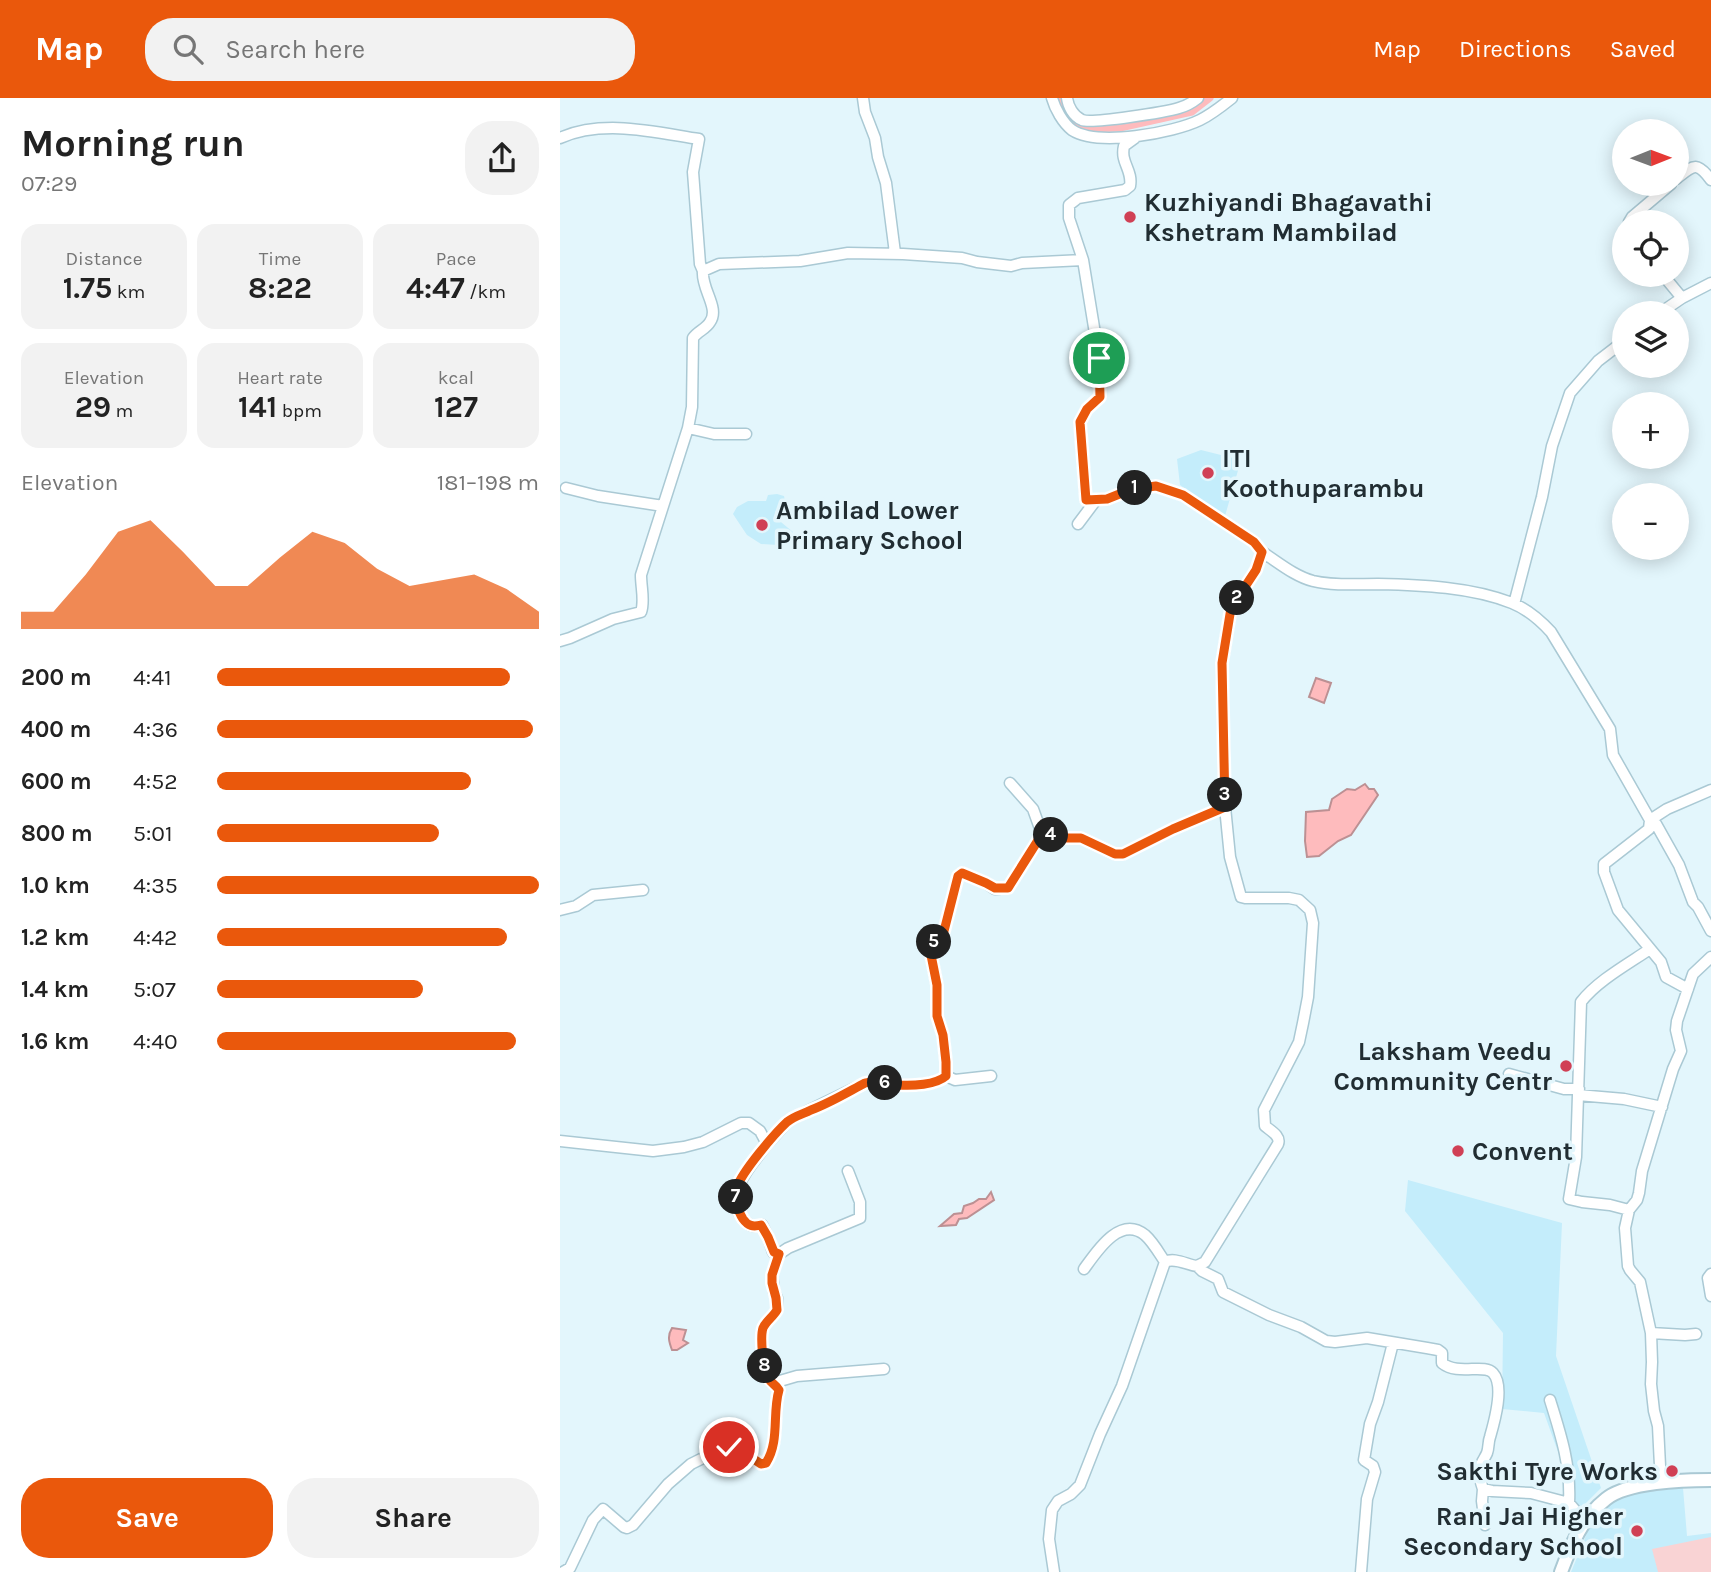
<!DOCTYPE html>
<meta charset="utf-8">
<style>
:root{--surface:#fff;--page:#f2f2f2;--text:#222;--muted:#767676;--accent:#ea580c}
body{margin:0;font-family:Karla,sans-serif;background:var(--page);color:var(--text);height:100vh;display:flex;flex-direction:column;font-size:26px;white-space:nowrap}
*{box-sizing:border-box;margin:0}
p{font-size:23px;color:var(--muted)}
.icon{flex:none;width:38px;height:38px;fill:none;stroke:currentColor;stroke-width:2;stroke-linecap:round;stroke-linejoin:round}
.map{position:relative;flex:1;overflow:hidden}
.side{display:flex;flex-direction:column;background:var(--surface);width:560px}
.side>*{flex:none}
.needle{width:46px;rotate:89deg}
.tools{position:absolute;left:1052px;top:21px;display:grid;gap:14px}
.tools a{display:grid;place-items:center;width:77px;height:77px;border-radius:50%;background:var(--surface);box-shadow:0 4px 18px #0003;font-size:35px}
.pin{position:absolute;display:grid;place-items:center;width:60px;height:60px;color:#fff;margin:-30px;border:4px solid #fff;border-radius:50%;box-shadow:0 2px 7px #0007}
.km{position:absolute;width:35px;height:35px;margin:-18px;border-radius:50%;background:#222;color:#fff;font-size:19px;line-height:35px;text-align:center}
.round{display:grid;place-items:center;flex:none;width:74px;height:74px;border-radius:28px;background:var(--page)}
.head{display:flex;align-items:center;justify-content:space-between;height:119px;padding:0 21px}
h1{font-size:38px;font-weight:700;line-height:52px}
.stats{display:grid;grid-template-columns:repeat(3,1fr);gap:10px;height:119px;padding:7px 21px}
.stats div{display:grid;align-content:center;border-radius:18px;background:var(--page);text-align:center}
.stats b{font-size:30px;font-weight:700}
.stats small{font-size:19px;font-weight:400}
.stats p{font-size:19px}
.chart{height:196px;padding:14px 21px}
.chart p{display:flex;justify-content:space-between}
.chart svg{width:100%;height:126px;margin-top:7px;fill:var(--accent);opacity:.7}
.cta{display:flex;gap:14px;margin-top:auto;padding:14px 21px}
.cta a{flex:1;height:80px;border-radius:28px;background:var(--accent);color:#fff;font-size:28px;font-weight:700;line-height:80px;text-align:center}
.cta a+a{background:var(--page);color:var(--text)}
ul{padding:0 21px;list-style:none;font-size:23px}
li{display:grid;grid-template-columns:112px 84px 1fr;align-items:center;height:52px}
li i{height:18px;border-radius:9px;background:var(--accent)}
header{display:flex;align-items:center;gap:42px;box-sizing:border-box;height:98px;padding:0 35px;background:var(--accent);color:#fff}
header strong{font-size:33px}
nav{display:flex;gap:38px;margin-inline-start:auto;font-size:24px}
.search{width:490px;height:63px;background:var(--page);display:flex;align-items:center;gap:18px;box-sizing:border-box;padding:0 24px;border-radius:28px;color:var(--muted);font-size:26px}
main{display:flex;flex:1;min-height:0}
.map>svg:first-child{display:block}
</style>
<header>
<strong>Map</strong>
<div class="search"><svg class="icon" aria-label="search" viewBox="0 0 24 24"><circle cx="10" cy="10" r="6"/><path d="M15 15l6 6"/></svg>Search here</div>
<nav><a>Map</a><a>Directions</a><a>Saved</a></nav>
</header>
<main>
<section class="side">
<div class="head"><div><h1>Morning run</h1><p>07:29</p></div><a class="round"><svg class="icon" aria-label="share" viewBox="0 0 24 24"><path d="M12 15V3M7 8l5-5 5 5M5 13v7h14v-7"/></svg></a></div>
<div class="stats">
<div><p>Distance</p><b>1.75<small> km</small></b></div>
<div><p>Time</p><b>8:22</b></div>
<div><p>Pace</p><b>4:47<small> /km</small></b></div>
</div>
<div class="stats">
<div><p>Elevation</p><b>29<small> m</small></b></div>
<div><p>Heart rate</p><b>141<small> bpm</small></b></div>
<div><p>kcal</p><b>127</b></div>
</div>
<div class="chart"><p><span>Elevation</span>181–198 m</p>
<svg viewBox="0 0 160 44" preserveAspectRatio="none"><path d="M0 44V38L10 38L20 25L30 10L40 6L50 17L60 29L70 29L80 19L90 10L100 14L110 23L120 29L130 27L140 25L150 30L160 38V44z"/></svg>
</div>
<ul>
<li><b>200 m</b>4:41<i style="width:91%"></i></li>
<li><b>400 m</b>4:36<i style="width:98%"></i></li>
<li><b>600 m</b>4:52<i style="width:79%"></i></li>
<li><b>800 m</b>5:01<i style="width:69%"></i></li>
<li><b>1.0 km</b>4:35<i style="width:100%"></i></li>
<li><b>1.2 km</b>4:42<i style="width:90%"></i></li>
<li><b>1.4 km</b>5:07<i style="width:64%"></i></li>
<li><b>1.6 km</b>4:40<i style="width:93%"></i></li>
</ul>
<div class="cta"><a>Save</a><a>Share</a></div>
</section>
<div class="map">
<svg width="1151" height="1474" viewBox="0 0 1151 1474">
<rect width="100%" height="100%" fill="#e3f6fc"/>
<!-- built -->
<path fill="#c4edfb" d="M641,352L681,362L665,418L620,387L617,361Z
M217,396L224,398L225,403L215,414L216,420L233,434L231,438L218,447L201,446L187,437L173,416L177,409L188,403H206L208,397Z
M848,1082L1002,1125L996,1258L1041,1390L1019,1412L984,1315L942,1311L943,1235L845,1113Z
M1123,1390L1127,1438L1151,1435V1474H1011L1029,1430L1048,1405L1073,1395Z"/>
<!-- green -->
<path fill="#f9d3d4" d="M1151,1439V1474H1098L1092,1451Z"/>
<!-- water -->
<path fill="#febbbd" stroke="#bc9093" stroke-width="2" d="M756,580L771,585L764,605L749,599Z
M805,686L809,691H814L818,697L791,737L778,743L759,758L747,759L745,743L746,714L769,712L772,701L787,691L795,692Z
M431,1094L434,1102L407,1120L399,1121L396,1127L380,1128L394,1116L402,1115L404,1108L413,1105L419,1101H426Z
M112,1230L126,1232L123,1242L128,1245L117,1252H112C109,1244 107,1238 112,1230Z"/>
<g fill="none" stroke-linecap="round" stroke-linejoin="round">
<!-- canal -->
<path stroke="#febbbd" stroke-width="7" d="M500,0L503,8L513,25L528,31L560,30L632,14L650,0"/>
<defs>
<path id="minor" d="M303,0L305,14L315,40L318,59L326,85L335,155
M492,0C495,11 503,25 512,32C538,49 613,35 640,22C652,16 662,8 672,0
M507,0C508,8 513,18 522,22C532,26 606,14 619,10C626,8 633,4 638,0
M0,40C43,21 94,34 139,41L133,74L140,166L143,173
M1116,81C1133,68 1136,62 1151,82
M1069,124L1072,119L1111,86
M523,162L509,120V107L518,100L565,92L570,88C573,72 560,65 564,48L575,40
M1103,177L1122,200
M1100,215L1122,200L1151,185
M128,330L154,336H186
M6,390L38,398L103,408
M518,426L536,402
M702,454C718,464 734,478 753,483C774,488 797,486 818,486C862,487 911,489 952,505C967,511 980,522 991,534L1050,631L1053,657L1090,722L1096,726L1119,767L1133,804L1138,809L1151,833
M954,506L982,399L992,348L1010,295L1038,263L1064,243
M0,543L10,540L53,521L81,514C85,503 81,490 81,477L128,330L132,309L133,240C138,233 146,231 150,224C160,210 141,191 143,173L159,166L240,163L288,155L343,156L402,160L417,164L451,168L462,165L523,162L539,260L540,299L527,311L520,324L526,402L547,401L572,391L596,388L623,397L694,444L702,454L696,472L671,510L662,565L665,709L670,759L681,799L685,800H729L739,802L750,812L753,825L748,899L743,925L739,944L704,1012L705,1028C711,1033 721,1038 718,1046L645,1164L637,1168C627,1167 615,1159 605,1164L562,1288L540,1336L520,1387L511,1396L498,1403L492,1412L489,1441L494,1474
M450,685L473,711L482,736
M0,812L16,808L33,797L83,792
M1090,851C1068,866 1037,883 1021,904L1018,997L1064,1001L1102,1009
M1128,891L1106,879L1101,864L1058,812L1044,774V766L1089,731L1090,722L1107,711L1151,692
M949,976L1004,991H1019
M386,978L395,982L431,978
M1018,997L1016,1059L1009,1101L1022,1104L1050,1107L1069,1112
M0,1043L93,1053L124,1049L143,1044L181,1025H189L200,1033L207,1046L229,1022L305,985C319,981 325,987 338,987C352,988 376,987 386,978V964L383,937L377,917V887L370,852L374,845L383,837L398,778L402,775L426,785L435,791L448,790L482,736L503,740H521L555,756H563L613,731L665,709
M219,1156L228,1150L300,1120V1104L288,1073
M637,1168L642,1173L658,1181L663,1194L709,1217L741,1229L766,1243L775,1244L807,1240L867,1250L878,1252L882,1255V1265C898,1278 924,1265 933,1275C945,1288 934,1325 930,1339C928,1344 929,1350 927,1355C925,1360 921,1364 920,1370C918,1377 921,1385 923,1391L932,1393L971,1395L1009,1405L1025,1424
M524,1171C537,1153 560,1117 585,1137C593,1144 599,1155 605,1164
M1151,1176L1148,1180L1151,1198
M1091,1235L1125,1237L1136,1236
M213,1285L237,1278L324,1271
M990,1302C1001,1337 1011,1368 1009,1405
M1103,1385L1100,1368L1098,1328L1094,1313L1091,1286L1092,1264L1091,1235L1080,1184L1070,1172L1068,1168L1065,1130L1069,1112L1077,1102L1079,1095L1082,1073L1113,971L1121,953L1116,932L1117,923L1133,876L1151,859
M923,1391L922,1403L925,1427
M3,1474L10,1470L33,1422L43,1411L64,1429L67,1430L73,1427L108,1386L131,1366L141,1361L169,1349H176L201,1366L206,1365C220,1343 212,1316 219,1292C216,1287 210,1285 208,1280C203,1272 200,1239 203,1230C206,1223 213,1219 217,1212V1200L214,1194L212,1177L219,1156L213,1154L208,1139L202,1127C193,1129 188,1128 182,1120C164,1093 192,1067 207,1046
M801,1474L807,1401L815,1374L813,1368L804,1362L810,1326L818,1304L833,1245"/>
<path id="major" d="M1001,1474C1011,1447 1022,1420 1046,1401C1067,1384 1123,1382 1151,1382"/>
</defs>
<!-- minor casing -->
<use href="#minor" stroke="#aac9d4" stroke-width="13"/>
<!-- major casing -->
<use href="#major" stroke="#aac9d4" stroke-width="16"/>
<!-- minor -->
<use href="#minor" stroke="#fff" stroke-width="10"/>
<!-- major -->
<use href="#major" stroke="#fff" stroke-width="12"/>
</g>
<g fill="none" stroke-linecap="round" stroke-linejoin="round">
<defs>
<path id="route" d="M169,1349H176L201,1366L206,1365C220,1343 212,1316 219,1292C216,1287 211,1285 208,1280C203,1271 200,1239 203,1230C206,1223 213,1219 217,1212L216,1200L212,1185V1177L219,1156L214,1154L208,1139L201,1127C193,1129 188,1128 183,1121C177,1112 174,1099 177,1089C182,1074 214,1036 227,1024C234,1018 243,1016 251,1012C270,1005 288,994 305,985C319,981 325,987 338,987C352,988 376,987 386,978V964L383,937L377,918V887L370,852L374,845L383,837L398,778L402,775L426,785L435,790H448L482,736L503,740H521L555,756H563L613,731L665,709L662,565L671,510L696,472L702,454L694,444L623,397L596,388L572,391L547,401L526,402L520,324L527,311L540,299L539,260"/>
</defs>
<!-- route casing -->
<use href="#route" stroke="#fff" stroke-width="14"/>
<!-- route -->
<use href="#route" stroke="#ea580c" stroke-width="9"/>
</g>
<!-- markers -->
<g fill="#d04055" stroke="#e3f6fc" stroke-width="2.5">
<circle cx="570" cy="119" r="7"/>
<circle cx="648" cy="375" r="7"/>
<circle cx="202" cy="427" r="7"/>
<circle cx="1006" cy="968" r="7"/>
<circle cx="898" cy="1053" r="7"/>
<circle cx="1112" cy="1373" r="7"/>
<circle cx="1077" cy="1433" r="7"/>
</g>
<g text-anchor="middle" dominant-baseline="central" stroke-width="7" stroke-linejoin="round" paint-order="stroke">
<!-- poi labels -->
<g font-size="26" font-weight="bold" fill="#212d32" stroke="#e3f6fc" text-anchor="start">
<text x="584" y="104">Kuzhiyandi Bhagavathi<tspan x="584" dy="30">Kshetram Mambilad</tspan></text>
<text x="662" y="360">ITI<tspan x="662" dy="30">Koothuparambu</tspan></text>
<text x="216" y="412">Ambilad Lower<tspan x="216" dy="30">Primary School</tspan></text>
<text x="992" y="953" text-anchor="end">Laksham Veedu<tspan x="992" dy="30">Community Centr</tspan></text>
<text x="912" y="1053">Convent</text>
<text x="1098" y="1373" text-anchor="end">Sakthi Tyre Works</text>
<text x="1063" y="1418" text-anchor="end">Rani Jai Higher<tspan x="1063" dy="30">Secondary School</tspan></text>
</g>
</g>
</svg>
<div class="tools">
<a><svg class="needle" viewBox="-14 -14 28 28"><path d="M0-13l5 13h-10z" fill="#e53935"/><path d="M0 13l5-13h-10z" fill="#767676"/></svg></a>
<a><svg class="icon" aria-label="locate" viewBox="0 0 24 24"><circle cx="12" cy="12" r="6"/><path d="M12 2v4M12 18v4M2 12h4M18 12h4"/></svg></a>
<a><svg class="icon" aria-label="layers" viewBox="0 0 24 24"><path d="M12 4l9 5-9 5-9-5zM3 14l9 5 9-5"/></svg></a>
<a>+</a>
<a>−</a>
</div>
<div class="pin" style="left:539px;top:260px;background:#1e9e55"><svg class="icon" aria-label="arrive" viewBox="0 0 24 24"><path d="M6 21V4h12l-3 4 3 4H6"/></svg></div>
<div class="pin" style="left:169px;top:1349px;background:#d93025"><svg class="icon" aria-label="check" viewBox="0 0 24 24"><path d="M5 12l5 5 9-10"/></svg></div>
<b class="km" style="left:575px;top:390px">1</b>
<b class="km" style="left:677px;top:500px">2</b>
<b class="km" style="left:665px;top:697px">3</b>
<b class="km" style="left:491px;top:737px">4</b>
<b class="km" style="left:374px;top:844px">5</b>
<b class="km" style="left:325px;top:985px">6</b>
<b class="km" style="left:176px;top:1099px">7</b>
<b class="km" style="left:205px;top:1268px">8</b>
</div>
</main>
